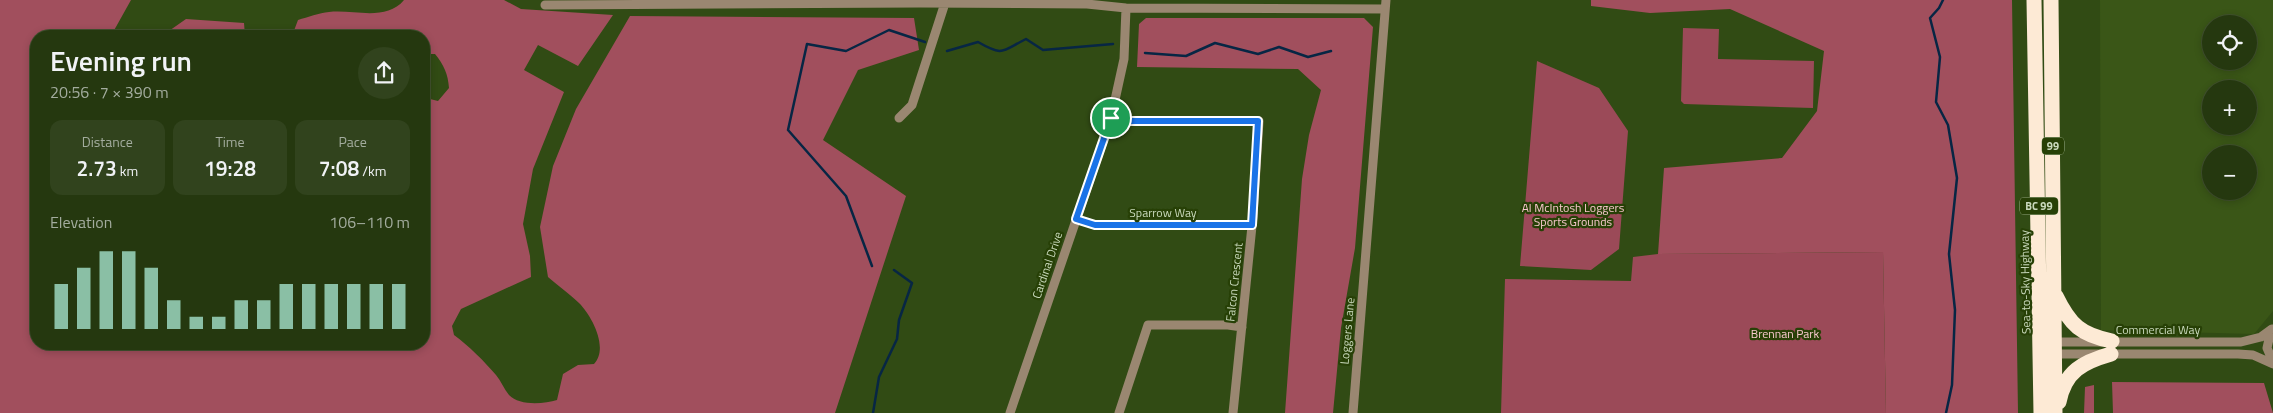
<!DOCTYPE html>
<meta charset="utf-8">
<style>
:root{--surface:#25380f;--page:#31431d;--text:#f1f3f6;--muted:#a3ac9e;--line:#42522f;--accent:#8abfa5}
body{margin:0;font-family:"Titillium Web",sans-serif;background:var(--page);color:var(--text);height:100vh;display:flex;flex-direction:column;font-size:19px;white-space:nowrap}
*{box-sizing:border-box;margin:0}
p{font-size:16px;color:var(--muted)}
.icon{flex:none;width:28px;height:28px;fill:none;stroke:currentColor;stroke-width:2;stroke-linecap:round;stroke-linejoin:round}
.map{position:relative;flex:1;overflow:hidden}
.side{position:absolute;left:30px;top:30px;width:400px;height:320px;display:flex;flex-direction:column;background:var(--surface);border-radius:20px;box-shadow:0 2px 8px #0003,0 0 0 1px var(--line)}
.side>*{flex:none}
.fabs{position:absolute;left:2202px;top:15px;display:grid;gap:10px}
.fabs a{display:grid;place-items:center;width:55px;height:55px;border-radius:50%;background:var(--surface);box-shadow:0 2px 8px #0003,0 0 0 1px var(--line);font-size:25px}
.pin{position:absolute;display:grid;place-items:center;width:42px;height:42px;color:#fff;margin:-21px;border:2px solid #fff;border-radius:50%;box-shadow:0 1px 5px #0007}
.round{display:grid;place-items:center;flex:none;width:52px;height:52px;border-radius:26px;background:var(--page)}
.head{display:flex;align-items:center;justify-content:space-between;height:85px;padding:0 20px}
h1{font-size:28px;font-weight:600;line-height:38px}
.figures{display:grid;grid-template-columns:repeat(3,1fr);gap:8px;height:85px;padding:5px 20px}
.figures div{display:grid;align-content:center;border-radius:12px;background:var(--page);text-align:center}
.figures b{font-size:21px;font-weight:600}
.figures small{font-size:14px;font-weight:400}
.figures p{font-size:14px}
.chart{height:140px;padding:10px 20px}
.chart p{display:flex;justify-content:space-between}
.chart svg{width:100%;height:90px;margin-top:5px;stroke:var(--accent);stroke-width:6}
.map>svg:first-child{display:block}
</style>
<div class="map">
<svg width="2273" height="413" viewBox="0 0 2273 413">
<rect width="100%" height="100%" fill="#314b14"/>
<!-- built -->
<path fill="#3a5617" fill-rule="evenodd" d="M2100,0H2273V311L2254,334L2101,330ZM2211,24H2249V61H2211ZM2211,89H2249V126H2211ZM2211,154H2249V191H2211Z"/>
<!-- green -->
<path fill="#9b4a58" d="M1683,28L1719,29L1718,59L1814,61L1813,108L1684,104L1681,101Z
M1537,61L1599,88L1628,131L1619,249L1591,270L1520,266Z
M1883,252L1886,413H1501L1505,279L1631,281L1633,257L1658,254Z"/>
<!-- forest -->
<path fill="#a14f5d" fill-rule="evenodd" d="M0,0H131L112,34L166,33L186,19L244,23L245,36H78L73,30L68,31L66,36H36V344H424V36H292L298,20C308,17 319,13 329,12C353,9 386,22 404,0H504L521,9L613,15L578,66L538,45L524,70L564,92L533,169L523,224L530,256L531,277L461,309L452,326L454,335C469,346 484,361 496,375C501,381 504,389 509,395C519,406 544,404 557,400L563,374L578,365L594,364C609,348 592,316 579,303C570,294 558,286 548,277L540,227L553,166L576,109L630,16L914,18L919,50L858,70L823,140L906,196L835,413H0ZM427,54H435C444,65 448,74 449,88L438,101L430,99L427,92L430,72L424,64V56Z
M1591,0H2012L2018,413H1886L1883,252L1658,254L1664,168L1782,158L1817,111L1824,51L1730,9L1650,13L1591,6Z
M1146,18H1364L1373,27L1355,248L1341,328L1333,413H1285L1302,179L1309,135L1321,90L1298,69L1137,67L1139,24Z
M2112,382L2264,383L2273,413H2113Z
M2094,385V413H2084L2085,387Z"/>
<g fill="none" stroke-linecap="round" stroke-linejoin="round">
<!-- stream -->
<path stroke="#072644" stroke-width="2.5" d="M1943,0L1939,8L1930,18L1940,57L1936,102L1948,125L1957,178L1949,254L1955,310L1952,385L1946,413
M947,51L978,42C1004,57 1002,51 1026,39L1043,50L1113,44
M1145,53L1186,56L1215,43L1258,54L1279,47L1308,57L1331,51
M872,266L846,196L788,130L807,44L846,51L889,30L925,42
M873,413L879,377L897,339L899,320L912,283L894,270"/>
<!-- minor -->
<path stroke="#9a8771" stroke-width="9" d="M545,5L920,3L1087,4L1126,8L1385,9
M899,118L912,105L945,3
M1111,118L1131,121H1259L1253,216L1233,413
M1076,219L1095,225H1252
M2271,330L2267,348L2273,362
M2051,342H2241L2261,337L2272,329
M2052,354H2238L2253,355L2273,364
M1010,413L1111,118L1124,59L1126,8
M1119,413L1148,325H1228L1242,327
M1353,413L1386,0"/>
<!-- highway -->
<path stroke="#fdead5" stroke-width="15" d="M2034,0L2041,413
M2051,0L2055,413
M2056,296C2070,325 2081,335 2112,341
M2059,402C2065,371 2083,362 2111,354"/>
</g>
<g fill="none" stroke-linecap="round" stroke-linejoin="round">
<defs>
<path id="route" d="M1111,118L1130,121H1258L1252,225H1095L1076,219Z"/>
</defs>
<!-- route casing -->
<use href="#route" stroke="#fff" stroke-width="10"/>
<!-- route -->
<use href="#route" stroke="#1a73e8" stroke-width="6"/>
</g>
<g text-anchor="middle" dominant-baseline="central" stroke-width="4.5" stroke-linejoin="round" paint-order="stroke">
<!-- shield labels -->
<g fill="#274006" stroke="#98ab85" stroke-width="1">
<rect x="2042" y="137.5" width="22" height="17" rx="4"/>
<rect x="2020" y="197.5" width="38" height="17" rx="4"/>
</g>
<g font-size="11" font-weight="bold" fill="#c9d9bc">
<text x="2053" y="146">99</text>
<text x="2039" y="206">BC 99</text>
</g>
<!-- park labels -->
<g font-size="12" fill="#f9c8ce" stroke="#274006">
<text x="1573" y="207">Al McIntosh Loggers<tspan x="1573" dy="14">Sports Grounds</tspan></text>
<text x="1785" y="333">Brennan Park</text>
</g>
<!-- street labels -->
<g font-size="12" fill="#c9d9bc" stroke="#274006">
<text x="1163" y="212">Sparrow Way</text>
<text transform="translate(1047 265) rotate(-71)">Cardinal Drive</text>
<text transform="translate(1234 282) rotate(-84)">Falcon Crescent</text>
<text transform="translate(2025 282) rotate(-91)">Sea-to-Sky Highway</text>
<text x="2158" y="329">Commercial Way</text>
<text transform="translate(1347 331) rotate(-85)">Loggers Lane</text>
</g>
</g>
</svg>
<div class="fabs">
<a><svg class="icon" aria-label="locate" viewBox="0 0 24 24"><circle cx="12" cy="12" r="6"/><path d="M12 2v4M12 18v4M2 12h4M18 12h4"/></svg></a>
<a>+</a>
<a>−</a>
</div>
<div class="pin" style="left:1111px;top:118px;background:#1e9e55"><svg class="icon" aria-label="arrive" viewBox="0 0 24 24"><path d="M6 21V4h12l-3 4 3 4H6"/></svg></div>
<section class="side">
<div class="head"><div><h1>Evening run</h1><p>20:56 · 7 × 390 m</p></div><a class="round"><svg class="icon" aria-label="share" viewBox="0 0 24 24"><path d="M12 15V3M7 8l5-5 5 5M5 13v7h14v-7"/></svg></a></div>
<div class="figures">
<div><p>Distance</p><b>2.73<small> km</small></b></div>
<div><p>Time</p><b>19:28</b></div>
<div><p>Pace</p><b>7:08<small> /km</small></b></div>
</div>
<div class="chart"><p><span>Elevation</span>106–110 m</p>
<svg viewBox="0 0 160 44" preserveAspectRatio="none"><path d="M5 44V22M15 44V14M25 44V6M35 44V6M45 44V14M55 44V30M65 44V38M75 44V38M85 44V30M95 44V30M105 44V22M115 44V22M125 44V22M135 44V22M145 44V22M155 44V22"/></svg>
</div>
</section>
</div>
